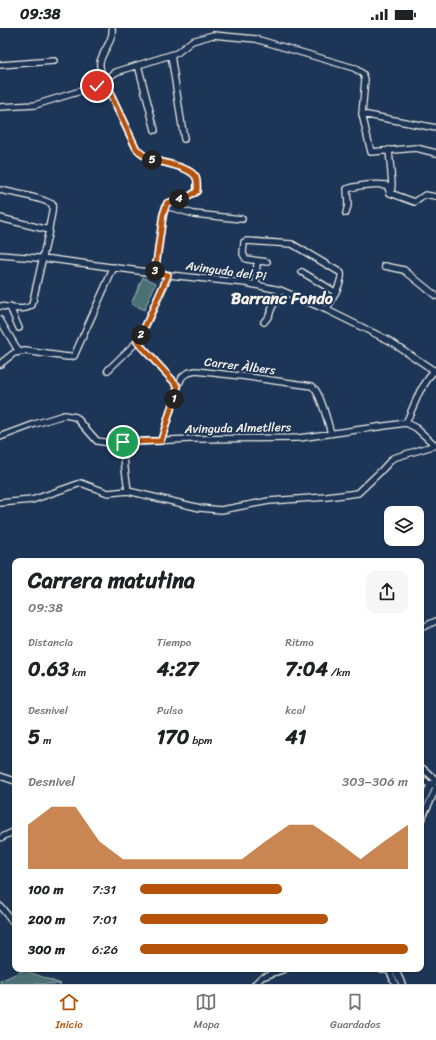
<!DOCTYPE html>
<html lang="es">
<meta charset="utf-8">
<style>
:root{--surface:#fff;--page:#f6f6f6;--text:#202124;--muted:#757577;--line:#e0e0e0;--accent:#b45309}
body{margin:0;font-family:Sriracha,sans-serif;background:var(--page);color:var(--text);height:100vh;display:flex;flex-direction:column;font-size:15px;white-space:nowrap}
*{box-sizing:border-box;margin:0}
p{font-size:13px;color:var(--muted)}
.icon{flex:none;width:22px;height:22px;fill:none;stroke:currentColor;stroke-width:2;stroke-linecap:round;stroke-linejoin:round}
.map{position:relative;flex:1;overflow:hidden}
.sheet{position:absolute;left:12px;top:530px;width:412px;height:414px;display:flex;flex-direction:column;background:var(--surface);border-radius:8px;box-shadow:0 1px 3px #0004}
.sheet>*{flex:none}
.buttons{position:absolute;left:384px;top:478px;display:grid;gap:8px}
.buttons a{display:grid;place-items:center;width:40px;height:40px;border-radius:8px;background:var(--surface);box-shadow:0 1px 3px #0004;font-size:20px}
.pin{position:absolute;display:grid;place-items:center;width:34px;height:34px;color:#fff;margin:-17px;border:2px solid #fff;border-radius:50%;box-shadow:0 1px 4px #0007}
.km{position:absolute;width:20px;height:20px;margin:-10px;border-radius:50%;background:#222;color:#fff;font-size:11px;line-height:20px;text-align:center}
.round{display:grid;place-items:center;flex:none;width:42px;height:42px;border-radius:8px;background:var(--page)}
.overview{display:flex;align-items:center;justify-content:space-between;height:68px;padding:0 16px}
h1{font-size:22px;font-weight:700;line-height:30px}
.figures{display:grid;grid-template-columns:repeat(3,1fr);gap:6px;height:68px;padding:4px 16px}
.figures div{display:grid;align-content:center}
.figures b{font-size:20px;font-weight:700}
.figures small{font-size:11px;font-weight:400}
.figures p{font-size:11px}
.chart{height:112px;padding:8px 16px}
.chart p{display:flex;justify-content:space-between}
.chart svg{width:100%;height:72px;margin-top:4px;fill:var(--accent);opacity:.7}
ul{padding:0 16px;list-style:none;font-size:13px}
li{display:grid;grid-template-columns:64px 48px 1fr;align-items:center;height:30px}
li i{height:10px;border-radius:5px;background:var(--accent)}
.status{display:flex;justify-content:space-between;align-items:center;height:28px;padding:0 20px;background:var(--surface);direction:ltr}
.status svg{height:11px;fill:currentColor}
.tabs{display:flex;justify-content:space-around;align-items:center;height:56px;border-top:1px solid var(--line);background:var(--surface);font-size:11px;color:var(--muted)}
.tabs a{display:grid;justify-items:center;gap:2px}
.tabs .selected{color:var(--accent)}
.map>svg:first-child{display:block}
</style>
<div class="status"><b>09:38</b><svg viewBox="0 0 49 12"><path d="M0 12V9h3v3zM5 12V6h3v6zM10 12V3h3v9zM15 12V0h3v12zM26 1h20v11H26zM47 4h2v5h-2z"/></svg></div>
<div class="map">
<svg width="436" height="956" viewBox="0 0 436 956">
<rect width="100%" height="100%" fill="#1d3557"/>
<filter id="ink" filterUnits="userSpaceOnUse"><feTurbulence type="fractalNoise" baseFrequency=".025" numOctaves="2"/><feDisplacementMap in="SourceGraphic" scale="8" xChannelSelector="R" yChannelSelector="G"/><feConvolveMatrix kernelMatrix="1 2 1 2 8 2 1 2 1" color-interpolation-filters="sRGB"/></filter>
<g filter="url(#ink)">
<!-- green -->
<path fill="#496f72" stroke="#9eb0ad" d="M143,249L156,255L144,282L131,276Z
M24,942L61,956H0V953Z"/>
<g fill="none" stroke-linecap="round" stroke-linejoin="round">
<defs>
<path id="street" d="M112,0C114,12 103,22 100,34C99,40 102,47 104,53L136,120C139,123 141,127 145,128C157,135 187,137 195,148C198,151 197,158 197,163L190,168L167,175L163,187L155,244
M171,27L184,111
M0,37L54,33
M138,37L155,102
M0,79L35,77L97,58L116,44L177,25L192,13L213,7L256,11L354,40L363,46L365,51L362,86L371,124L416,120L436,125
M362,86L436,100
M389,122L392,156L391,165
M0,162C17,166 36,168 52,176C54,184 49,193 49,202
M166,178L194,186L242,191
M346,185L348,177L347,161C360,157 374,156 387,157L390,165L415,174L425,167L436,169
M0,190L49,202L32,277C24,284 10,279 0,278
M0,227L51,231L169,247L139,312L108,342
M267,234L246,231L243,226L244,214L247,213L292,216L341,245C343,253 331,273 327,282
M385,238L404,242L436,268
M302,244L335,264
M169,247L246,255L280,262L327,282L390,313L436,344
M256,257L257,233
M10,279L19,300
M0,292L19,324
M264,294L268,289L280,262
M137,314L178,358
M0,336L14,325L25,323L68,329L74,328L114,239
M406,395L420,363L434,342
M0,409L35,396L64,387L76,389L97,413L110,415L191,411L299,410L406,395L416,400L435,417
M161,413L178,358L182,349L187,345L196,343L241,348L312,358C321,365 327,393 331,405
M123,415L125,440L128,463
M0,475L32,472L81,455L108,465L128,463L200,480L221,482L269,473L327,469L358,465L381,443L393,430L436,417
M421,600L436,593
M421,739L436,752
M0,748L15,753
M421,752L434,758
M421,778L431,756L436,753
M421,792L436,761
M0,810L15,803
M0,878L15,897
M382,941H389
M389,941L395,956
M395,941L402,956
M255,956L262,949L285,941"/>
</defs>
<!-- street casing -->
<use href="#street" stroke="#f4f1e8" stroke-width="8"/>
<!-- street -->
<use href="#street" stroke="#1d3557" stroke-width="5.5"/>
</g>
</g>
<g fill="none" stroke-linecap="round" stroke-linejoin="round" filter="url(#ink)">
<defs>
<path id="route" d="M97,58L104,53L136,120C139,123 141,126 145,128C157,135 187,137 195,148C198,151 197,158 197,163L190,168L167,175L163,187L155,244L168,247L139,312L137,314L178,358L161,413L123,414"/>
</defs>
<!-- route casing -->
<use href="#route" stroke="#fff" stroke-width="8"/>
<!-- route -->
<use href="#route" stroke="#b45309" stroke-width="5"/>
</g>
<g text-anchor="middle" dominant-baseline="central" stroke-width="4" stroke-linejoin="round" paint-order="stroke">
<!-- street labels -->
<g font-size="12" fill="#f4f1e8" stroke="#1d3557">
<text transform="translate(226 243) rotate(8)">Avinguda del Pi</text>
<text transform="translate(240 338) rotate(7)">Carrer Àlbers</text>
<text transform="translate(238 400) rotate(-1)">Avinguda Almetllers</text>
</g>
<!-- district labels -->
<g font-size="16" font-weight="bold" fill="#f4f1e8" stroke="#1d3557">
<text x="282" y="270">Barranc Fondo</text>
</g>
</g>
</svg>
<div class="buttons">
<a><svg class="icon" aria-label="layers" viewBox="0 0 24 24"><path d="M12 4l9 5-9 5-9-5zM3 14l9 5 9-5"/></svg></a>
</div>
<div class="pin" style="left:123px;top:414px;background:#1e9e55"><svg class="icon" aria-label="arrive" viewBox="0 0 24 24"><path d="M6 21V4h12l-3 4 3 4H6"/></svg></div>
<div class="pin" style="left:97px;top:58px;background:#d93025"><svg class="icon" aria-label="check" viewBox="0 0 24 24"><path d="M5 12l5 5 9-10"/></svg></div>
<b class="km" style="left:174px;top:371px">1</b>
<b class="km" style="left:141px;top:307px">2</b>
<b class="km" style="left:155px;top:243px">3</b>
<b class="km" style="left:179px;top:171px">4</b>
<b class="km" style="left:152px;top:132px">5</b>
<section class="sheet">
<div class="overview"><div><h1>Carrera matutina</h1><p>09:38</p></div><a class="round"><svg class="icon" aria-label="share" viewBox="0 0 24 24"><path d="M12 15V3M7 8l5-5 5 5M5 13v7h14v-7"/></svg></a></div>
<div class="figures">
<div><p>Distancia</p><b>0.63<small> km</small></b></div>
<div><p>Tiempo</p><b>4:27</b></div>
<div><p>Ritmo</p><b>7:04<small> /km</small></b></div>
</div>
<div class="figures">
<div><p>Desnivel</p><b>5<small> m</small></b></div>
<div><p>Pulso</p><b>170<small> bpm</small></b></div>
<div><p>kcal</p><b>41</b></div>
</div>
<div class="chart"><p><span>Desnivel</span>303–306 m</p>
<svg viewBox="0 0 160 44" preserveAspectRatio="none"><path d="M0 44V17L10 6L20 6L30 27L40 38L50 38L60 38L70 38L80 38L90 38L100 27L110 17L120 17L130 27L140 38L150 27L160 17V44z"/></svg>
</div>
<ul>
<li><b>100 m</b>7:31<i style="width:53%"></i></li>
<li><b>200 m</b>7:01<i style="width:70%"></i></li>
<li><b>300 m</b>6:26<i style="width:100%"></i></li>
</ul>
</section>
</div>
<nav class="tabs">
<a class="selected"><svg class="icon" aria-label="home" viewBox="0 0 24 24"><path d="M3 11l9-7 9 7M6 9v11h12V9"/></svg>Inicio</a>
<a><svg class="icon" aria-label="map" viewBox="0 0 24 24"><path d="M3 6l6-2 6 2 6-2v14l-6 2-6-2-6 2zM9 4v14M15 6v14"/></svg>Mapa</a>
<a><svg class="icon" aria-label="saved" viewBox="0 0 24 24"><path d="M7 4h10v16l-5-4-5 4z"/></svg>Guardados</a>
</nav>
